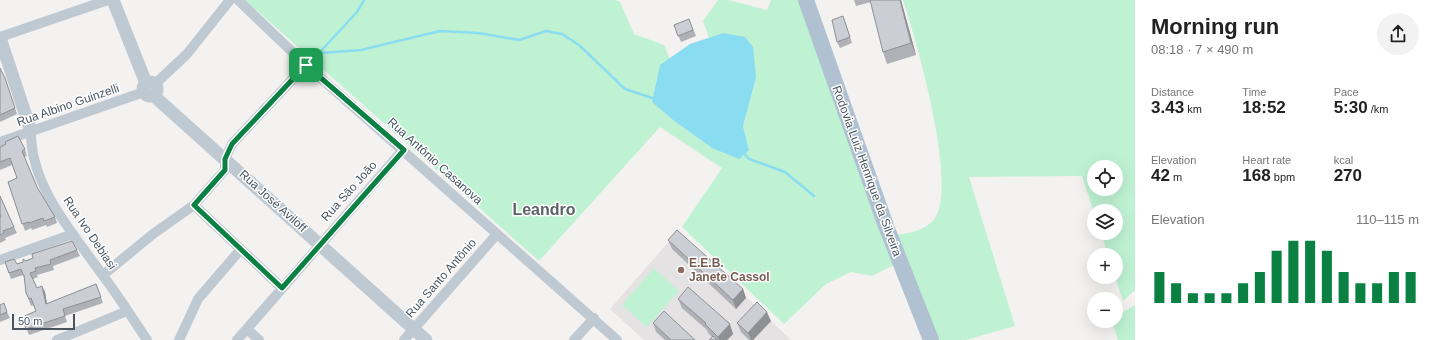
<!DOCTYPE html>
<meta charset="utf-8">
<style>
:root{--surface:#fff;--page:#f2f2f2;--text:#222;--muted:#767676;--accent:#0b8043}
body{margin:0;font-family:Helvetica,sans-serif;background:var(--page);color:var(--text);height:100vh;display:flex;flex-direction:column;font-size:15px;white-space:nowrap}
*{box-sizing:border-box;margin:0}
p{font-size:13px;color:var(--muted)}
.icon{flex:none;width:22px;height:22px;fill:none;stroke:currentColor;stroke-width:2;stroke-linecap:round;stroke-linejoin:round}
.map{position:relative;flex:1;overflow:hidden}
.details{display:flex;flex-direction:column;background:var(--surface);width:300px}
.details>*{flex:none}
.fabs{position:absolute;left:1087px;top:160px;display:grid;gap:8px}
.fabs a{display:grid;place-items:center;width:36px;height:36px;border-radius:50%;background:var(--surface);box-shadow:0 4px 16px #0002;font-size:20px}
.scale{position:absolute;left:12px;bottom:10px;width:63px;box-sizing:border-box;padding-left:4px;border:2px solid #485560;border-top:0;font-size:11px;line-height:14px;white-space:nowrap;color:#485560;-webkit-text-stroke:3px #fff;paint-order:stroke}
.pin{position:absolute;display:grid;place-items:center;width:34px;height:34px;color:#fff;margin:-17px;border-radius:8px;box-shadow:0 2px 6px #0006}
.round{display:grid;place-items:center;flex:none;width:42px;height:42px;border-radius:21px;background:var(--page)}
.summary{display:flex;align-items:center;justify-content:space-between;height:68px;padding:0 16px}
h1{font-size:22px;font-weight:700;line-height:30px}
.figures{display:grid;grid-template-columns:repeat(3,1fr);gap:6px;height:68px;padding:4px 16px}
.figures div{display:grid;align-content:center}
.figures b{font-size:17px;font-weight:700}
.figures small{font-size:11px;font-weight:400}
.figures p{font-size:11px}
.chart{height:112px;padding:8px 16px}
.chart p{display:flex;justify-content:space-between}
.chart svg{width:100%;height:72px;margin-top:4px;stroke:var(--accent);stroke-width:6}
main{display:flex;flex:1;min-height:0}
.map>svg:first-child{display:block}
</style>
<main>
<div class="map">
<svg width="1135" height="340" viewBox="0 0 1135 340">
<rect width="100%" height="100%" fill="#f4f1f1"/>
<!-- education -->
<path fill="#e5e2e3" d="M678,231L791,340H644L610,309Z"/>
<!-- green -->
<path fill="#bff2d3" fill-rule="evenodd" d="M245,0H615L620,2L634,34L664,45L670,59L660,66L652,102L673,120L712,148L749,150L743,126L756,78L723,33L709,38L703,21L718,0H728L767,10L771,0H803L885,235C899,236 926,232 935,218C958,183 916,40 903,0H1135V290L1123,301L1115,277L1116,255H1108L1101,233H1116V211H1094V213L1082,176L969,177L1015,326L966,340H925L896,264L872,276L851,272L826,284L784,324L682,227L722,168L660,127L539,261ZM1094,167H1116V189H1094Z
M654,268L679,291L647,327L622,305Z
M1135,305V340H1118L1112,321H1116V316Z"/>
<!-- water -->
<path fill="#8adcf1" d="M723,33L745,37L753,47L756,78L743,126L749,150L739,159L712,148L673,120L652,102L660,65L690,44Z"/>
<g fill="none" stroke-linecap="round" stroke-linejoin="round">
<!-- stream -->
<path stroke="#8adcf1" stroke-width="2.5" d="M320,52L357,12L364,0
M320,53L361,50L440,31L478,33L519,40L546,31L562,34L579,45L625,89L655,99
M743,152L749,159L785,172L814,196"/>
<!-- minor -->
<path stroke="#bfc9d1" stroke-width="10" d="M238,0L306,65L617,340
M0,37L108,0
M155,84L187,54L230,0
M31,131C30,187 74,234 104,277C119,297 133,319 147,340
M0,142L144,92
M194,205L282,288
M0,260L73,234
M103,275L153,234L194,205L225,170V159L232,144L306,65
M247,329L259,340
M57,340L127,311
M179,340L198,299L241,249
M237,340L403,150
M404,340L497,234
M574,340L594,318"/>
<!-- tertiary -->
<path stroke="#bfc9d1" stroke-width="13" d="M113,0L146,83
M0,38L31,131
M143 89a7 7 0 1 1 14 0a7 7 0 1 1-14 0Z
M154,96L426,340"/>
<!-- primary -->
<path stroke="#b0c1d1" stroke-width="16" d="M806,0L886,226L931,340"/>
</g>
<!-- wall -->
<path fill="#afb1b6" d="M854,0H901L916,55L887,64L883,52L871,2L856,6Z
M843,16L852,43L840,48L837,42Z
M689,19L696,36L681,42L674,25Z
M0,68L5,78L17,114L0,122Z
M0,147L25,149L27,156L24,157L37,187L55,217L57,223L47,227L46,225L32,230L31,228L25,231L8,182L17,178L12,165L0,170Z
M0,217H1L14,227L17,233L5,238L6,240L0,243Z
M668,240L743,289L746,298L736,309L672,249Z
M77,250L80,256L53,266L54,270L37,275L38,277L33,279L37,288L42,286L45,292L47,304L96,284L103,303L65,316L67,322L29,335L22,317L36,311L33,305L31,306L26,293L25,281L23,275L11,279L5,262L17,264L33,258L32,254Z
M678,299L733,334L727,340H709L712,337L708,333L707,330L682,308Z
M0,305L7,312L10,318L0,322Z
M771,321L753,340H749L741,332L737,323Z
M653,323L695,340H665L656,332Z"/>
<!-- shaded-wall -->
<path fill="#8e9094" d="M900,0H901L916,55L911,43Z
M42,286L45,292L48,310L46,304Z
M743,289L746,298L736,309L733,300Z
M767,312L771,321L753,340H751L748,333Z
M730,324L733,334L727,340H719L718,337Z"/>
<!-- building -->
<path fill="#cbced4" stroke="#8e9094" d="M870,0H900L911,43L883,52Z
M843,16L850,37L837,42L832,20Z
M689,19L693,30L678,36L674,25Z
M0,68L5,78L15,108L0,115Z
M18,136L25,149L22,151L37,187L55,217L44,221L43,218L29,223V222L22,224L8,182L17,178L10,158L0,162V147L6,144L5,142Z
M0,196L14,227L3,231L4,233L0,235V217H1L0,213Z
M677,230L743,289L733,300L668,240Z
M72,241L77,250L50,260L51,264L35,268L36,271L30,273L37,288L42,286L46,304L96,284L101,297L63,309L65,316L26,329L22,317L36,311L31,298L29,299L26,293L24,275H23L21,269L9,273L5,262L14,259L17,264L23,262V259L26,261L33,258L32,254Z
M688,287L730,324L718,337L705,324L706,323L678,299Z
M757,302L767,312L748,333L737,323Z
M4,303L7,312L0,315V305Z
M664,311L695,340H671L653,323Z
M713,336L718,340H709Z"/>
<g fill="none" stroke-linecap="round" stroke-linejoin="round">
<defs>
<path id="route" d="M306,65L404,150L282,288L194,205L225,170V159L232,144Z"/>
</defs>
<!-- route casing -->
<use href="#route" stroke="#fff" stroke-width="8"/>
<!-- route -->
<use href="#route" stroke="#0b8043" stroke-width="5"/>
</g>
<!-- markers -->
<circle fill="#8d6e63" stroke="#fff" stroke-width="1.5" cx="681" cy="270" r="4"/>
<g text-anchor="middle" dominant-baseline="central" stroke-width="3" stroke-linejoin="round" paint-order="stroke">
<!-- street labels -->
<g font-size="12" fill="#485560" stroke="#fff">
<text transform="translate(68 105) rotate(-19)">Rua Albino Guinzelli</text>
<text transform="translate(435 161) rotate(42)">Rua Antônio Casanova</text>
<text transform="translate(867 171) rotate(70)">Rodovia Luiz Henrique da Silveira</text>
<text transform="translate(349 191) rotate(-48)">Rua São João</text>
<text transform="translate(273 201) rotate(42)">Rua José Aviloff</text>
<text transform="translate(90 233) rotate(56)">Rua Ivo Debiasi</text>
<text transform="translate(441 278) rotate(-49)">Rua Santo Antônio</text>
</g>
<!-- education labels -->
<g font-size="12" font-weight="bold" fill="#785e54" stroke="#fff" text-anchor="start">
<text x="689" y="263">E.E.B.<tspan x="689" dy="14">Janete Cassol</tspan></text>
</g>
<!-- district labels -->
<g font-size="16" font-weight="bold" fill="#5d6267" stroke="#fff">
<text x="544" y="209">Leandro</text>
</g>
</g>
</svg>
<div class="fabs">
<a><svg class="icon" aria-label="locate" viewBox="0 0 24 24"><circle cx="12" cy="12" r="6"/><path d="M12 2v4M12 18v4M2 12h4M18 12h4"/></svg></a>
<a><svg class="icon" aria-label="layers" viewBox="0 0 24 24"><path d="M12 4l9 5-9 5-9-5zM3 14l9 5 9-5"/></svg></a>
<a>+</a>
<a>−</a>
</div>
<div class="scale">50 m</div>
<div class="pin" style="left:306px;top:65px;background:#1e9e55"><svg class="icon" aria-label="arrive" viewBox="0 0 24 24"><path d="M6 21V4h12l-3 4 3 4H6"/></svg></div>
</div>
<section class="details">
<div class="summary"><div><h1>Morning run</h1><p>08:18 · 7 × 490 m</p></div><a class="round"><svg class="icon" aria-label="share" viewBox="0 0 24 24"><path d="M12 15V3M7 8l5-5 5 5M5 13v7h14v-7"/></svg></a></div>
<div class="figures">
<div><p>Distance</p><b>3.43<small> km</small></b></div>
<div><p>Time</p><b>18:52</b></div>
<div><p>Pace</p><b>5:30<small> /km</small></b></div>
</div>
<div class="figures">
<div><p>Elevation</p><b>42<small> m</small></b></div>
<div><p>Heart rate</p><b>168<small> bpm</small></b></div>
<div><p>kcal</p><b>270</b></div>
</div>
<div class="chart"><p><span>Elevation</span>110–115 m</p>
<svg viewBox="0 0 160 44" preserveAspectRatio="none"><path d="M5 44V25M15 44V32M25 44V38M35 44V38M45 44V38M55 44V32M65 44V25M75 44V12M85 44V6M95 44V6M105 44V12M115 44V25M125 44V32M135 44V32M145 44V25M155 44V25"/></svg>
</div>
</section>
</main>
